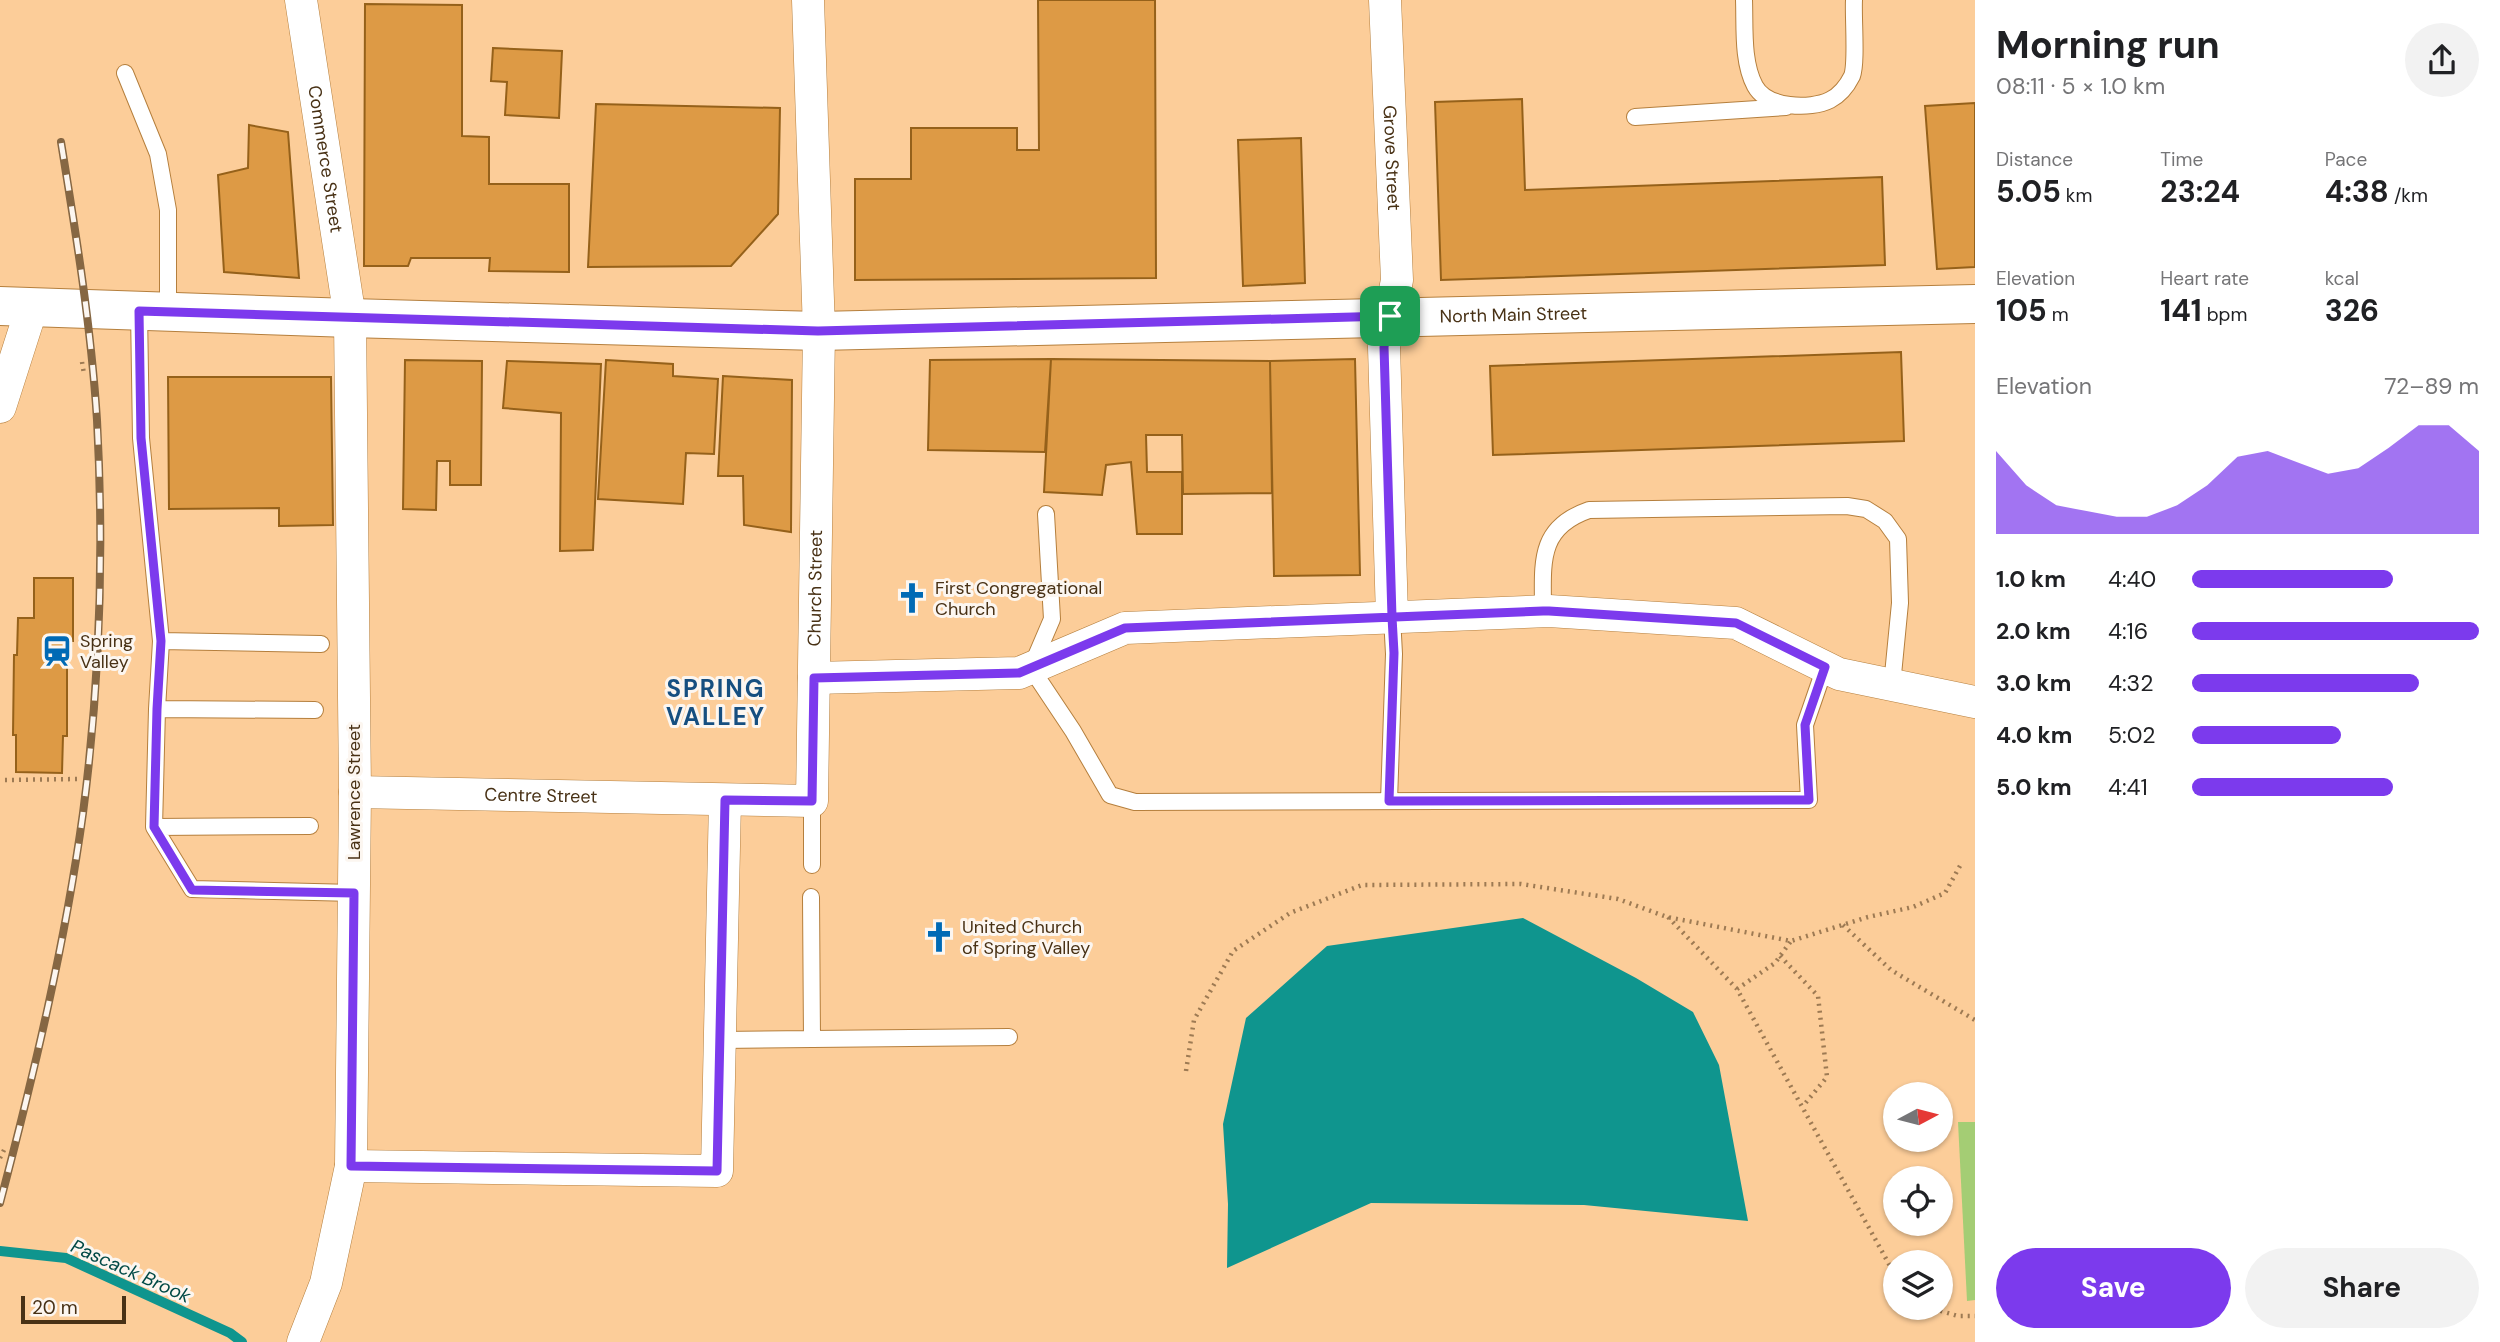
<!DOCTYPE html>
<meta charset="utf-8">
<style>
:root{--surface:#fff;--page:#f2f2f2;--text:#202124;--muted:#757577;--accent:#7c3aed}
body{margin:0;font-family:"DM Sans",sans-serif;background:var(--page);color:var(--text);height:100vh;display:flex;flex-direction:column;font-size:26px;white-space:nowrap}
*{box-sizing:border-box;margin:0}
p{font-size:23px;color:var(--muted)}
.icon{flex:none;width:38px;height:38px;fill:none;stroke:currentColor;stroke-width:2;stroke-linecap:round;stroke-linejoin:round}
.map{position:relative;flex:1;overflow:hidden}
.side{display:flex;flex-direction:column;background:var(--surface);width:525px}
.side>*{flex:none}
.needle{width:46px;rotate:83deg}
.fabs{position:absolute;left:1883px;top:1082px;display:grid;gap:14px}
.fabs a{display:grid;place-items:center;width:70px;height:70px;border-radius:50%;background:var(--surface);box-shadow:0 2px 5px #0004;font-size:35px}
.scale{position:absolute;left:21px;bottom:18px;width:105px;box-sizing:border-box;padding-left:7px;border:4px solid #483115;border-top:0;font-size:19px;line-height:24px;white-space:nowrap;color:#483115;-webkit-text-stroke:5px #fcf6f0;paint-order:stroke}
.pin{position:absolute;display:grid;place-items:center;width:60px;height:60px;color:#fff;margin:-30px;border-radius:14px;box-shadow:0 4px 10px #0006}
.round{display:grid;place-items:center;flex:none;width:74px;height:74px;border-radius:37px;background:var(--page)}
.overview{display:flex;align-items:center;justify-content:space-between;height:119px;padding:0 21px}
h1{font-size:38px;font-weight:700;line-height:52px}
.figures{display:grid;grid-template-columns:repeat(3,1fr);gap:10px;height:119px;padding:7px 21px}
.figures div{display:grid;align-content:center}
.figures b{font-size:30px;font-weight:700}
.figures small{font-size:19px;font-weight:400}
.figures p{font-size:19px}
.chart{height:196px;padding:14px 21px}
.chart p{display:flex;justify-content:space-between}
.chart svg{width:100%;height:126px;margin-top:7px;fill:var(--accent);opacity:.7}
.action{display:flex;gap:14px;margin-top:auto;padding:14px 21px}
.action a{flex:1;height:80px;border-radius:42px;background:var(--accent);color:#fff;font-size:28px;font-weight:700;line-height:80px;text-align:center}
.action a+a{background:var(--page);color:var(--text)}
ul{padding:0 21px;list-style:none;font-size:23px}
li{display:grid;grid-template-columns:112px 84px 1fr;align-items:center;height:52px}
li i{height:18px;border-radius:9px;background:var(--accent)}
main{display:flex;flex:1;min-height:0}
.map>svg:first-child{display:block}
</style>
<main>
<div class="map">
<svg width="1975" height="1342" viewBox="0 0 1975 1342">
<rect width="100%" height="100%" fill="#fccd99"/>
<!-- green -->
<path fill="#a4cd74" d="M1958,1122H1975V1300L1967,1301Z"/>
<!-- water -->
<path fill="#0f958e" d="M1523,918L1636,978L1693,1012L1719,1065L1748,1221L1584,1205L1371,1203L1227,1268L1228,1204L1223,1124L1246,1018L1327,946Z"/>
<g fill="none" stroke-linecap="round" stroke-linejoin="round">
<!-- stream -->
<path stroke="#0f958e" stroke-width="10" d="M0,1251L66,1258L230,1333L242,1342"/>
</g>
<!-- building -->
<path fill="#dd9a45" stroke="#95611a" stroke-width="2" d="M1038,0H1155L1156,278L855,280V179H911V128H1017V150H1039Z
M365,4L462,5V136L489,137V184H569V272L489,271L490,258H411L408,266H364Z
M493,48L562,51L559,118L505,115L507,82L491,81Z
M1522,99L1525,190L1882,177L1885,265L1441,280L1435,102Z
M1975,103V267L1937,269L1925,106Z
M596,104L780,108L778,214L731,266L588,267Z
M249,125L288,132L299,278L224,272L218,175L248,168Z
M1301,138L1305,283L1243,286L1238,140Z
M1901,352L1904,441L1493,455L1490,366Z
M1051,359L1270,361L1272,493L1183,494L1182,435H1146L1147,472H1182V534H1137L1131,462L1106,465L1102,495L1044,492Z
M1051,359L1045,452L928,450L930,360Z
M1355,359L1360,575L1274,576L1270,361Z
M405,360L482,361L481,485H450V461H437L436,510L403,509Z
M606,360L673,364V376L718,379L714,454L686,453L683,504L598,499Z
M507,361L601,364L593,550L560,551L561,413L503,408Z
M723,376L792,380L791,532L744,525L743,476H718Z
M168,377H331L333,525L279,526V508L169,509Z
M34,578H73V641H64L63,656H67V736H63L62,773L16,772V735H13L14,655H17L18,618H34Z"/>
<g fill="none" stroke-linecap="round" stroke-linejoin="round">
<defs>
<path id="lane" d="M1744,0C1745,27 1742,62 1755,86C1767,108 1810,110 1830,100C1840,95 1847,86 1852,76C1857,63 1853,17 1854,0
M125,73L158,154L168,210V312
M1635,117L1786,107
M139,311L141,438L161,641L157,709L154,827L310,826
M1046,514L1052,619L1031,668L1073,731L1110,795L1135,802L1809,800L1805,725L1825,667
M1543,611C1543,564 1537,528 1589,510L1847,506L1866,509L1885,521L1898,539L1900,603L1892,685
M161,641L321,644
M157,709L315,710
M812,801V865
M1389,801L1394,654L1392,617
M154,827L192,889L354,893
M811,897L812,1039L1009,1037
M720,1040L812,1039"/>
<g id="street">
<path id="s1" d="M301,0L350,318L355,792L351,1166L326,1283L303,1342"/>
<path id="s2" d="M1385,0L1397,280L1384,347L1392,617"/>
<path d="M0,407L32,307"/>
<path d="M814,678L1019,673L1125,628L1549,611L1736,623L1839,674L1975,702"/>
<path id="s3" d="M355,792L812,801L819,331L808,0"/>
<path d="M351,1166L717,1171L725,800"/>
</g>
<g id="secondary">
<path id="s4" d="M0,306L350,318L819,331L1975,304"/>
</g>
</defs>
<!-- lane casing -->
<use href="#lane" stroke="#b57f3d" stroke-width="18"/>
<!-- street casing -->
<use href="#street" stroke="#b57f3d" stroke-width="33"/>
<!-- secondary casing -->
<use href="#secondary" stroke="#b57f3d" stroke-width="40"/>
<!-- path -->
<path stroke="#9d7a53" stroke-width="4.5" stroke-dasharray="2 5" stroke-linecap="butt" d="M82,362L84,374
M5,780L78,779
M1668,917L1737,989L1895,1275
M1843,925L1891,970L1975,1020
M1780,956L1818,996L1827,1077L1803,1106
M1737,989L1775,963L1791,941
M1186,1071L1194,1020L1233,951L1290,913L1362,885L1521,884L1618,899L1667,917L1791,941L1868,917L1913,907L1945,893L1961,864
M0,1158L5,1148
M1927,1307L1958,1316H1975"/>
<!-- lane -->
<use href="#lane" stroke="#fff" stroke-width="16"/>
<!-- street -->
<use href="#street" stroke="#fff" stroke-width="32"/>
<!-- secondary -->
<use href="#secondary" stroke="#fff" stroke-width="38"/>
<defs>
<path id="rail" d="M0,1203C34,1074 65,944 83,813C100,683 104,550 97,420C91,326 76,234 61,142"/>
</defs>
<!-- rail casing -->
<use href="#rail" stroke="#866743" stroke-width="8"/>
<!-- rail -->
<use href="#rail" stroke="#fcf6f0" stroke-width="5" stroke-dasharray="16" stroke-linecap="butt"/>
</g>
<g fill="none" stroke-linecap="round" stroke-linejoin="round">
<defs>
<path id="route" d="M1390,316L818,331L139,311L141,438L161,641L157,709L154,827L192,890L354,893L351,1166L717,1171L725,800L812,801L814,678L1019,673L1125,628L1543,611H1549L1736,623L1825,667L1805,725L1809,800L1389,801L1394,653L1392,617L1384,347L1390,316"/>
</defs>
<!-- route casing -->
<use href="#route" stroke="#fff" stroke-width="14"/>
<!-- route -->
<use href="#route" stroke="#7c3aed" stroke-width="9"/>
</g>
<!-- icons -->
<defs>
<symbol id="church-bare" viewBox="-9 -9 18 18"><path d="M-1.2-6h2.4v3.5h3.3v2.4h-3.3V6h-2.4V-.1h-3.3v-2.4h3.3Z" fill="#006ab5" stroke="#fcf6f0" stroke-width="2.5" paint-order="stroke"/></symbol>
<symbol id="station-bare" viewBox="-9 -9 18 18"><path d="M-3-6H3Q5-6 5-4V2Q5 4 3 4L4.5 6H3L1.5 4h-3L-3 6H-4.5L-3 4Q-5 4-5 2V-4Q-5-6-3-6ZM-3.5-4v3h7v-3ZM-3.5 1v1.5H-2V1ZM2 1v1.5H3.5V1Z" fill="#006ab5" stroke="#fcf6f0" stroke-width="2.5" paint-order="stroke"/></symbol>
</defs>
<g fill-rule="evenodd">
<use href="#church-bare" x="890" y="576" width="44" height="44"/>
<use href="#station-bare" x="35" y="629" width="44" height="44"/>
<use href="#church-bare" x="917" y="915" width="44" height="44"/>
</g>
<g text-anchor="middle" dominant-baseline="central" stroke-width="6" stroke-linejoin="round" paint-order="stroke">
<!-- street labels -->
<g font-size="18" fill="#483115" stroke="#fcf6f0">
<text stroke="none"><textPath href="#s2" startOffset="158">Grove Street</textPath></text>
<text stroke="none"><textPath href="#s1" startOffset="161">Commerce Street</textPath></text>
<text stroke="none"><textPath href="#s4" startOffset="1514">North Main Street</textPath></text>
<text stroke="none"><textPath href="#s3" startOffset="670">Church Street</textPath></text>
<text transform="translate(354 792) rotate(-90)">Lawrence Street</text>
<text stroke="none"><textPath href="#s3" startOffset="186">Centre Street</textPath></text>
</g>
<!-- poi labels -->
<g font-size="18" fill="#483115" stroke="#fcf6f0" text-anchor="start">
<text x="935" y="588">First Congregational<tspan x="935" dy="21">Church</tspan></text>
<text x="80" y="641">Spring<tspan x="80" dy="21">Valley</tspan></text>
<text x="962" y="927">United Church<tspan x="962" dy="21">of Spring Valley</tspan></text>
</g>
<!-- water labels -->
<g font-size="19" font-style="italic" fill="#004945" stroke="#fcf6f0">
<text transform="translate(131 1271) rotate(24)">Pascack Brook</text>
</g>
<!-- district labels -->
<g font-size="24" font-weight="bold" letter-spacing="2" fill="#164f80" stroke="#fcf6f0">
<text x="716" y="688">SPRING<tspan x="716" dy="28">VALLEY</tspan></text>
</g>
</g>
</svg>
<div class="fabs">
<a><svg class="needle" viewBox="-14 -14 28 28"><path d="M0-13l5 13h-10z" fill="#e53935"/><path d="M0 13l5-13h-10z" fill="#757577"/></svg></a>
<a><svg class="icon" aria-label="locate" viewBox="0 0 24 24"><circle cx="12" cy="12" r="6"/><path d="M12 2v4M12 18v4M2 12h4M18 12h4"/></svg></a>
<a><svg class="icon" aria-label="layers" viewBox="0 0 24 24"><path d="M12 4l9 5-9 5-9-5zM3 14l9 5 9-5"/></svg></a>
</div>
<div class="scale">20 m</div>
<div class="pin" style="left:1390px;top:316px;background:#1e9e55"><svg class="icon" aria-label="arrive" viewBox="0 0 24 24"><path d="M6 21V4h12l-3 4 3 4H6"/></svg></div>
</div>
<section class="side">
<div class="overview"><div><h1>Morning run</h1><p>08:11 · 5 × 1.0 km</p></div><a class="round"><svg class="icon" aria-label="share" viewBox="0 0 24 24"><path d="M12 15V3M7 8l5-5 5 5M5 13v7h14v-7"/></svg></a></div>
<div class="figures">
<div><p>Distance</p><b>5.05<small> km</small></b></div>
<div><p>Time</p><b>23:24</b></div>
<div><p>Pace</p><b>4:38<small> /km</small></b></div>
</div>
<div class="figures">
<div><p>Elevation</p><b>105<small> m</small></b></div>
<div><p>Heart rate</p><b>141<small> bpm</small></b></div>
<div><p>kcal</p><b>326</b></div>
</div>
<div class="chart"><p><span>Elevation</span>72–89 m</p>
<svg viewBox="0 0 160 44" preserveAspectRatio="none"><path d="M0 44V15L10 27L20 34L30 36L40 38L50 38L60 34L70 27L80 17L90 15L100 19L110 23L120 21L130 14L140 6L150 6L160 15V44z"/></svg>
</div>
<ul>
<li><b>1.0 km</b>4:40<i style="width:70%"></i></li>
<li><b>2.0 km</b>4:16<i style="width:100%"></i></li>
<li><b>3.0 km</b>4:32<i style="width:79%"></i></li>
<li><b>4.0 km</b>5:02<i style="width:52%"></i></li>
<li><b>5.0 km</b>4:41<i style="width:70%"></i></li>
</ul>
<div class="action"><a>Save</a><a>Share</a></div>
</section>
</main>
